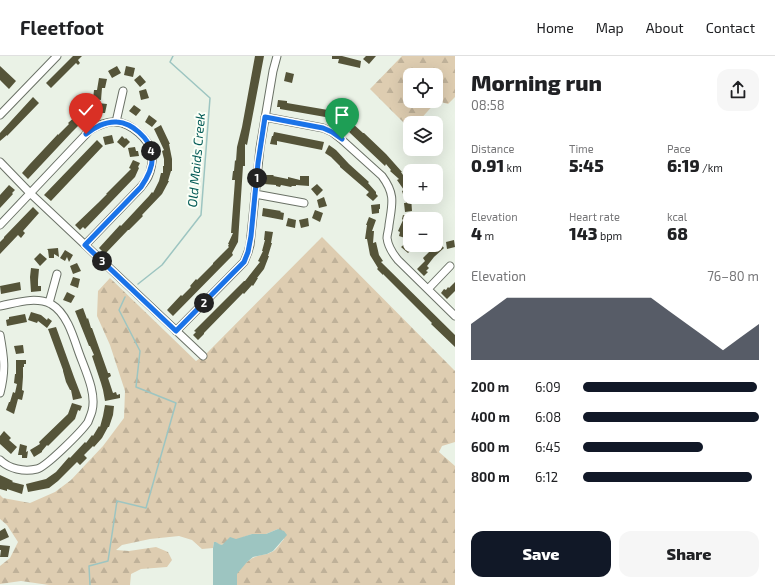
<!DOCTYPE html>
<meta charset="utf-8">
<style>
:root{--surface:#fff;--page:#f6f6f6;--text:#202124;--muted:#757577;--line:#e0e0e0;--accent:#111827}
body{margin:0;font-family:"Exo 2",sans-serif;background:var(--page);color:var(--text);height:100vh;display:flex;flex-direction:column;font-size:15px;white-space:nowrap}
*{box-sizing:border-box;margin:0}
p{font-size:13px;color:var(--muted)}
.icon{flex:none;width:22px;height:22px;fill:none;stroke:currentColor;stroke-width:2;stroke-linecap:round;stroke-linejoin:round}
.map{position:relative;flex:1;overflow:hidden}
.details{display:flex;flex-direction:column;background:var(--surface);width:320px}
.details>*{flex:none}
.tools{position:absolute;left:403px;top:12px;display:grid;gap:8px}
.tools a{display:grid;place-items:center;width:40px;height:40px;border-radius:8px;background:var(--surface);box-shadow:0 4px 16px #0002;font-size:20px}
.pin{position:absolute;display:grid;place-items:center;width:34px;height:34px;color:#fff;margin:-41px -17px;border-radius:50% 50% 50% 0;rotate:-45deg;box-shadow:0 0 4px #0007}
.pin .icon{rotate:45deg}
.km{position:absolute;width:20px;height:20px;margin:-10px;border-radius:50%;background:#222;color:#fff;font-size:11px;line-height:20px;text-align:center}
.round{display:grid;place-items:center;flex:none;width:42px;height:42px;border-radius:12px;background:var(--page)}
.summary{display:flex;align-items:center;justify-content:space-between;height:68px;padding:0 16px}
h1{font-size:22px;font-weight:800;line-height:30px}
.figures{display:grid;grid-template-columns:repeat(3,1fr);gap:6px;height:68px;padding:4px 16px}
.figures div{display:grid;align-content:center}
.figures b{font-size:17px;font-weight:800}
.figures small{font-size:11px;font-weight:400}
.figures p{font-size:11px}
.chart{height:112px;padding:8px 16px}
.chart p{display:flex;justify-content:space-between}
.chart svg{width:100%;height:72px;margin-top:4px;fill:var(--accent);opacity:.7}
.button{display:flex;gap:8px;margin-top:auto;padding:8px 16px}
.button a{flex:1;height:46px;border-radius:12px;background:var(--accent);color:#fff;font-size:16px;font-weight:800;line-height:46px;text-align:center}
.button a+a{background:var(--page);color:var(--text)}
ul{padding:0 16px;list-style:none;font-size:13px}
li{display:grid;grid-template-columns:64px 48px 1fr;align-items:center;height:30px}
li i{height:10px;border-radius:5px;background:var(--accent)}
header{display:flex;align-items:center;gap:24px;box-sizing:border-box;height:56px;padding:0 20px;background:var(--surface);border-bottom:1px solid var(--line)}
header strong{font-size:19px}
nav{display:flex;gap:22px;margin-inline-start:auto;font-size:14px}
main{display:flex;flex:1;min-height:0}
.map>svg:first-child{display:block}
</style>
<header>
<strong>Fleetfoot</strong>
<nav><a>Home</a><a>Map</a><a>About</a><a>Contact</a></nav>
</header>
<main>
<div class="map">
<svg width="455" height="529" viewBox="0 0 455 529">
<defs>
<pattern id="forest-firs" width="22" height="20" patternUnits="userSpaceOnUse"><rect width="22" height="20" fill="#decdb1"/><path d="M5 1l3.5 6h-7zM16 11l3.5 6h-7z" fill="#bfb199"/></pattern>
</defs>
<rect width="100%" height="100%" fill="#eaf2e6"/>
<!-- forest -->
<path fill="url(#forest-firs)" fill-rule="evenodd" d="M402,0H455V41L448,48L437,45L417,67H410V73L370,33ZM410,19H436V45H410Z
M322,181L455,315V386L442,390L439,396L455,410V529H237L236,518C242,511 247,504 255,501C262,498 270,499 276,493C279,490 281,486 284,483L278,473L266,478H252L222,489L218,488L216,486H214L213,492L202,493L192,484L179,480L150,483L122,489L116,494L129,495L156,491L168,496L172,504L167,511L141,513L131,518L130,529H49L21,525L0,528V510L10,502L18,486L7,469L0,463V439L3,442L30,447L55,436L71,424L103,390L124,362L125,335L110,289L97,260L98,235L110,222L196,305L206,298Z"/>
<!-- water -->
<path fill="#9dc5c1" d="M278,473L284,475L287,479L273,495L267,498L253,501L247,506L237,518V529H213V492L214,486H216L219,488L222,489L230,481L236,483L252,478H266Z"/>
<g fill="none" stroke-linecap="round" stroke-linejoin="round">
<!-- stream -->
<path stroke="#9dc5c1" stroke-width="1.5" d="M138,228L162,209L201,159L210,42L170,6L173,0
M90,529L89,510L108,505L117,445L146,452L176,347L136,331L140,295L119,254L125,241"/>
</g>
<!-- building -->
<path fill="#555439" d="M73,0H82L78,4L80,7L78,9L76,7L51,32L46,27Z
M255,0H264L248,84L247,89L245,88V110H243L238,186L232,197L233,199L173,260L167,254L181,239L182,240L191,231L190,230L196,223L197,224L213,208V207L229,191L228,190L229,188H228L233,177H231L235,124H232L233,115H234L235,104L236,105L237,91L242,71Z
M332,0H342L361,5L360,12L338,7L339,3H332Z
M366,0H376L369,8L363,3Z
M0,10L16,25L9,33L0,24Z
M117,10L121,17L112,22L108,15Z
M126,10L135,12L133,21L124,19Z
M286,16L294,18L292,27L284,25Z
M140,19L146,26L140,31L134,24Z
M99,22L107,23L105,32H102L101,44L93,43L94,34H97Z
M146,33L149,42L141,44L139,35Z
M33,41L39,47L7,80V79L0,85V77Z
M278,44L287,45V47L328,54L342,58L353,66L352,67L363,77H364L386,98L402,116H401L409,128H408L410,134V141H411L412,155L405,156L404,147H406L402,135L404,134L397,124L399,123L390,115L391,114L386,108L385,110L349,76L351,74L341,68L342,67L331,63V62L280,53V51H277Z
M98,47L107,48L105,57H97Z
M134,49L141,54L136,60L129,55Z
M86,54L90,61L79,67L80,68L72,76L28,123L22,117L29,109L58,78V79L69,68L68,67L78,58Z
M149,59L157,65L152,71L145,66Z
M161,69L170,88H169L172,103V115H171L168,125H169L162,138L142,159L143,160L129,174H128L105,198L99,192L120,169L121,170L149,140L152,136L153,137L159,125L161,117H163V110H164V103L162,95L164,94L154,73Z
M274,76L324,86L322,94L277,85V89L270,88L272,80H273Z
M112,79L114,87L105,89L103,81Z
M122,80L125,83L126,82L130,86L124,92L117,86Z
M97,84L103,90L51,145L44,139Z
M329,89L336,94L349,108L369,126L368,127L376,136V138L378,140L373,145L366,139L369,136L340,111V110L331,101L325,97Z
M135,91L136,95H138L139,100L130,101L128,92Z
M133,104L140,107L138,111L139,112L135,121L85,173L83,171L80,174L75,169L98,147L107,138H106L131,113L129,112Z
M264,119H274L273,120L288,123V121L300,124V120H309V130L296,129V130H292L291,131L281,129L280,131L276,130V129L264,128Z
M317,128L323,134L317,140L311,133Z
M9,129L15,134L12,137L13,138L0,152V139Z
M324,141L327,150L319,152L317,144Z
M380,148V153H379V157L372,158L371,149Z
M33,151L39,157L23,175L25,177L21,182L18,179L0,198V186L4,182V181Z
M263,152L281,155L280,156L284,157L283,164L262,160Z
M315,154L323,157L320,166L312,162Z
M403,159L410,161V167L408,174H409L405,182L399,180L400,176L398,175L403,164L402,163Z
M369,161L376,164L372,175H374L373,187L376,186L379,199L383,205L381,206L455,279V291L431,268L432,267L383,218V219L377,213L378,212L370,199L367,183H365L367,169H366Z
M288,162L296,164L295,172L286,170Z
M308,162L309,170L301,172L299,164Z
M265,175L273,176L271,187H272L268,200H269L264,213L257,222H258L253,230L252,229L244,238L243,237L204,277V278L198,284L193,279L196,276L194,275L244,225H245L260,206L258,205L263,195H262L265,184H264Z
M454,184L455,191L447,193L446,186Z
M407,186L413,192L408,197L401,191Z
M439,186L444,192L434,201L427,210L429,212L426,215L428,216L424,220L417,213L425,205L423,202Z
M58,192L59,201L54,198V202H49L48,194L47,193Z
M65,194L73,199L69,206L67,201L65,205L60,202Z
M40,197L47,203L40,210L34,203Z
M77,207L81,215L73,218L70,210Z
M31,212L39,213L38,224V230H41V235L31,236L30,221Z
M73,221L80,223L78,232L70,229Z
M20,226L21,234L1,238L0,230Z
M455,226V235L447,243L441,237L444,233L446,234L448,231L449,232Z
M67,236L75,240L71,247L63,244Z
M83,252L87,263L88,262L91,272H92L108,317H110L111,320L108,322L113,337L116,336L117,339L120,338V342L105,345L103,334L101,327L92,300L94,299L90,290H89L75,255Z
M31,256L41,259L47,264L48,262L52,265L47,272L38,265L37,267L28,264Z
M25,258L27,266L7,270L6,264L9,263V261Z
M56,271L74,321L79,334L82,342L73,344L71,334H70L66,326L63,315V314L52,284L48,273Z
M23,289L24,297L16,298L14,290Z
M16,304H26V308H24V311H23V321L22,334L24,335L22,344L18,343L14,358L6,354L9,346H10L13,336L15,337L17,328L14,327L15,318H16Z
M72,347L82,350L80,355L78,354L75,363L48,390L47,389L42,395V396L34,401L30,394L40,388L39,386L68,358Z
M105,349L114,350L113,359L109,371H108L102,382L94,391L93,390L84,399L87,402L80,409L77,406L58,425L49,432L28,436L26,428L46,423L56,416L69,401L70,402L85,386L86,387L92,379L93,380L99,370L100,371L103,360Z
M4,375L11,382L9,384L17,391L11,398L0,388V380Z
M20,388L27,390L26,396L28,395L27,402H22V399H18Z
M0,419L13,425L12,426L24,429L22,438L7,433V435L0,433Z
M5,472L9,481L0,485V475Z
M0,489L10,490L8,501H0L1,494H0Z"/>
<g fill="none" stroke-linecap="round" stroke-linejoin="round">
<defs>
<path id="minor" d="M0,59L57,0
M265,61L323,72L332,76L341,83L382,120C396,139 392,148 389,169C389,173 387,178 387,182C388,190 393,198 398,204L455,260
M116,66L123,35
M0,106L30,137L203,300
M255,138L304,147
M0,169L90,74C96,70 108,65 116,66C131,67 149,83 152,97C153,104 151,115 148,121C146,125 143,128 141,131L85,189
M428,233L450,210
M49,247L57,218
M0,250C16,247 35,240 51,248C58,252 64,260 68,268C72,276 75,285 78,294C84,312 97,336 92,355C91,359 89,363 88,366C81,376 46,411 37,413C24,416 9,413 0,404
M176,275L244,206L248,196L250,189L260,92L273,15L277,0
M0,279C4,301 6,314 0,337"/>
</defs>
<!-- minor casing -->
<use href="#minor" stroke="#6a7166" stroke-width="9"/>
<!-- minor -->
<use href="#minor" stroke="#fff" stroke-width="7"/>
</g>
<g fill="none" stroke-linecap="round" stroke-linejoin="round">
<defs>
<path id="route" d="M86,78C93,72 106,65 117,66C132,67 149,82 152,97C154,110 148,121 141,131L85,189L176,275L232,218L244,206L248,196L251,180L258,107L265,61L323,72L332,76L342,83"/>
</defs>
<!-- route casing -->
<use href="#route" stroke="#fff" stroke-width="8"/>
<!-- route -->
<use href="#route" stroke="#1a73e8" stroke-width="5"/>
</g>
<g text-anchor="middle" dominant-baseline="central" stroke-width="4" stroke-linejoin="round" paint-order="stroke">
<!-- water labels -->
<g font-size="13" font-style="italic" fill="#025a55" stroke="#fafff7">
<text transform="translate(196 104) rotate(-85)">Old Maids Creek</text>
</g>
</g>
</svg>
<div class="tools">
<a><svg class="icon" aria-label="locate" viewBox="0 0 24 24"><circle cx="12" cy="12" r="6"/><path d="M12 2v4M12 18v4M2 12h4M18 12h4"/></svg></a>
<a><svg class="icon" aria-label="layers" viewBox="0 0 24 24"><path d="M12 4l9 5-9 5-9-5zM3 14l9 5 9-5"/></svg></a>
<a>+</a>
<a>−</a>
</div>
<div class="pin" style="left:342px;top:83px;background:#1e9e55"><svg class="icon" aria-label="arrive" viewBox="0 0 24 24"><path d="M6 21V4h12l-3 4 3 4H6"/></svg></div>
<div class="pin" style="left:86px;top:78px;background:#d93025"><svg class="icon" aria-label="check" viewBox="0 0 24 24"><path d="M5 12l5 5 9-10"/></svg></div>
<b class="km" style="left:257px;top:122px">1</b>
<b class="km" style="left:204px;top:247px">2</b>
<b class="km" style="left:102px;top:205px">3</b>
<b class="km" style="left:151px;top:95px">4</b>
</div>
<section class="details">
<div class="summary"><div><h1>Morning run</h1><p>08:58</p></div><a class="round"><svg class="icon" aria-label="share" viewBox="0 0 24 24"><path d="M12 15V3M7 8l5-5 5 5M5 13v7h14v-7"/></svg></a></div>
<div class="figures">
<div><p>Distance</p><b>0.91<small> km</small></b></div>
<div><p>Time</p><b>5:45</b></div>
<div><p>Pace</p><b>6:19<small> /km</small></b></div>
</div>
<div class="figures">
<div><p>Elevation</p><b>4<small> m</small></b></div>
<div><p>Heart rate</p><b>143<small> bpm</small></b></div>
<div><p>kcal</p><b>68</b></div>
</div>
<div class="chart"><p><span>Elevation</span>76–80 m</p>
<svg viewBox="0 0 160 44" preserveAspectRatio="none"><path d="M0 44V22L10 14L20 6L30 6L40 6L50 6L60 6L70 6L80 6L90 6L100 6L110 14L120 22L130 30L140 38L150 30L160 22V44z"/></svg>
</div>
<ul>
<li><b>200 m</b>6:09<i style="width:99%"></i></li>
<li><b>400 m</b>6:08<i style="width:100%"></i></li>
<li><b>600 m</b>6:45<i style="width:68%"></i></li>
<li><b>800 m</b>6:12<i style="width:96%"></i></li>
</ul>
<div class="button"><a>Save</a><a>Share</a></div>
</section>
</main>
